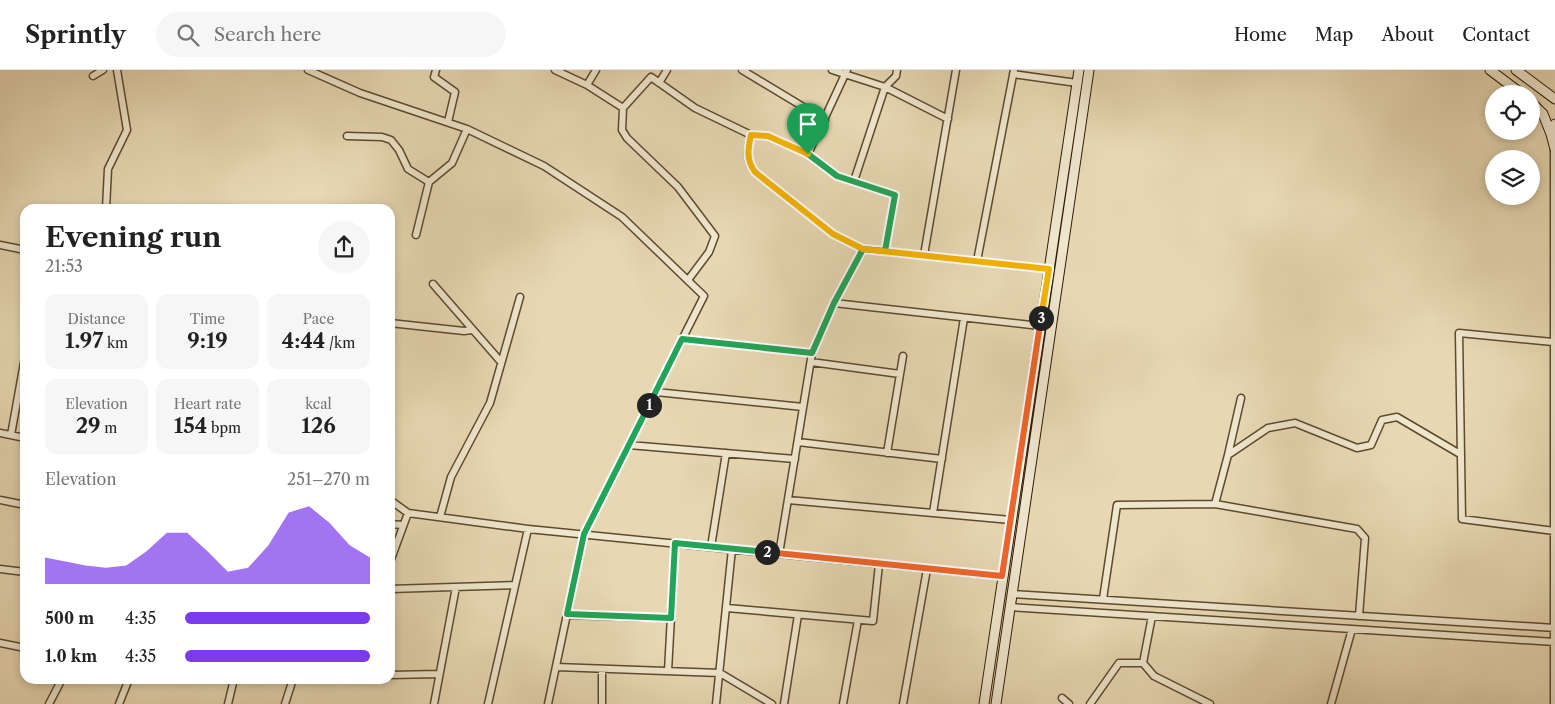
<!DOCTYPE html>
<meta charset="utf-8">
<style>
:root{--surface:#fff;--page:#f6f6f6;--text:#222;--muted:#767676;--line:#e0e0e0;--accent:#7c3aed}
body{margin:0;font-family:"Libre Caslon Text",serif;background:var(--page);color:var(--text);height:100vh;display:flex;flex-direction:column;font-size:19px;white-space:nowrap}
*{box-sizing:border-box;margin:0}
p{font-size:16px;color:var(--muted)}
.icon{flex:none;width:28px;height:28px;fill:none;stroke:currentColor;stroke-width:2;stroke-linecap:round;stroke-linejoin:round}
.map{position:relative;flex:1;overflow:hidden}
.panel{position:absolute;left:20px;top:134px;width:375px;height:480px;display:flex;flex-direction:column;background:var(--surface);border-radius:15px;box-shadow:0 2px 8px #0003}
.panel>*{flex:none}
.tools{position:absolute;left:1485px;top:15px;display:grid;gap:10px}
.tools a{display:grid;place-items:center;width:55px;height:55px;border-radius:50%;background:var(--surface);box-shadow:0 2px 8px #0003;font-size:25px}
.pin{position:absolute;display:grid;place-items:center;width:42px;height:42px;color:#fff;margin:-51px -21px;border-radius:50% 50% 50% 0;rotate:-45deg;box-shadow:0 0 5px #0007}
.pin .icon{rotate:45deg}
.km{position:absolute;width:25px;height:25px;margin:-12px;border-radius:50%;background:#222;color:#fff;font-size:14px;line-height:25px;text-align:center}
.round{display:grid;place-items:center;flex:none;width:52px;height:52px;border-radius:26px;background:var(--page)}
.overview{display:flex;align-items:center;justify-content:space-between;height:85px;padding:0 25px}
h1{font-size:28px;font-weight:800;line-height:38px}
.metrics{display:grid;grid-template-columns:repeat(3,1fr);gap:8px;height:85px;padding:5px 25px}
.metrics div{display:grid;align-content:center;border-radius:12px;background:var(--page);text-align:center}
.metrics b{font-size:21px;font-weight:800}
.metrics small{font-size:14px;font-weight:400}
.metrics p{font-size:14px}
.chart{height:140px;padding:10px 25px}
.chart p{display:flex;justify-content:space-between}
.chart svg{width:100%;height:90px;margin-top:5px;fill:var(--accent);opacity:.7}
ul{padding:0 25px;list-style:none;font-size:16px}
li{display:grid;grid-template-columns:80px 60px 1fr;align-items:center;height:38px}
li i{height:12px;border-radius:6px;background:var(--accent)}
header{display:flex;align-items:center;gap:30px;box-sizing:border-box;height:70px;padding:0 25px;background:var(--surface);border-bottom:1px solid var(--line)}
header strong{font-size:24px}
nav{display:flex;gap:28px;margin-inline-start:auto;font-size:18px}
.search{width:350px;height:45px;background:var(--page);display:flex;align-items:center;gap:12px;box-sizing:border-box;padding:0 18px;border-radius:28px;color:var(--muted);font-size:19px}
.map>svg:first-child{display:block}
</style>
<header>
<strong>Sprintly</strong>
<div class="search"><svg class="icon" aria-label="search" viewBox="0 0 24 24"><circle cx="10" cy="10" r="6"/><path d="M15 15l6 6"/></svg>Search here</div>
<nav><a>Home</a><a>Map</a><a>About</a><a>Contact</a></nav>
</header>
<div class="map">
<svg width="1555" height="634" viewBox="0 0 1555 634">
<rect width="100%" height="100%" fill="#e7d8b3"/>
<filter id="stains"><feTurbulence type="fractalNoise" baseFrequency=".004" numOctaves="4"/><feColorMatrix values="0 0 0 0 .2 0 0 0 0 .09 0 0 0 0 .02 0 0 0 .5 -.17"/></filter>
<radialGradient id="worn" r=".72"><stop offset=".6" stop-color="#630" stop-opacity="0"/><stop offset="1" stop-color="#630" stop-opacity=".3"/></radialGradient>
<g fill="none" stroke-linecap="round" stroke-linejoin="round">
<defs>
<path id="minor" d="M308,0L360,23L467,59L544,96L622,147L704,226L584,464L548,634
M436,0L434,7L455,22L448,52
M555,0L587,15L623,38L651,7L695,38L751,65L768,66L808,84L837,106L895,125L885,181
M742,0L825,50
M832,0L885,17L854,111
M897,0L896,6L885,17L948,49
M1013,4L1077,13
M93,6L103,0
M659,13L667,0
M587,15L596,0
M623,38L622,60L627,68L678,117L715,166L709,182L688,210
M751,65C748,79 745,90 755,102L833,164L863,179
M347,66L382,67L391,70L399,80L408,99L429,112
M1554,77V634
M808,84L847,0
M106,139L108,99L127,60L117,0
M416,165L429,112L452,93L467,59
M0,175L25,180
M924,185L956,0
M977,191L1014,0
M433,214L501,292
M834,233L1040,256
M390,253L464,261L472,260
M683,269L812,283
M1553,272L1459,263L1462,449L1554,461
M811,292L900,304
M656,322L803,337
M0,363L25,368
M11,365L25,287
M798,372L942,389
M629,375L795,389
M887,383L903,286
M1228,385L1241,328
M0,430L25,435
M390,430L408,443L528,459L1002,506
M788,430L1011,450
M1215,434L1357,459L1365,468L1359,546
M933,443L964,248
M440,447L451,407L490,333L520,227
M390,454L403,455
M711,477L726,383
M779,484L812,283L834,233L863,179L1049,199
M390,492L408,443
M0,499L25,502
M390,519L515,515
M1012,524L1555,558
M1103,529L1117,435L1215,434L1228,385L1268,358L1295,353L1357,378L1371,375L1382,350L1397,347L1460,384
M1010,537L1555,572
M727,538L873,551L879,494
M567,545L671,548
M0,573L25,578
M1143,593L1154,606L1210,634
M556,597L720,603L772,634
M668,601L675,473
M390,605L439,604
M1062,628L1069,634
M49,634L62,609
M119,634L129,609
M228,634L234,609
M285,634L293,609
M434,634L456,517
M488,634L528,459
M602,634V599
M716,634L732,479
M784,634L798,545
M843,634L858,550
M903,634L927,499
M1090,634L1119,593H1143L1152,546
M1331,634L1352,559"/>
<path id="secondary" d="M1490,0L1522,24
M1516,0L1555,29
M1531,32L1543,44L1551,64
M1555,54L1551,64L1555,79
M984,634L1079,0
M996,634L1089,0"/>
</defs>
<!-- minor casing -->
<use href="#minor" stroke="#5d4a2e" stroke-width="9"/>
<!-- secondary casing -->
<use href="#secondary" stroke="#2f1a01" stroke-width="11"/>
<!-- minor -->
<use href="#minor" stroke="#efe6ce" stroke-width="6"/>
<!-- secondary -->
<use href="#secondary" stroke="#efe6ce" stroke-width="9"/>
</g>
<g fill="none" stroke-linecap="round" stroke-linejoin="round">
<defs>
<path id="split-1" d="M649,335L682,269L812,283L834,233L863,179L885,181L895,125L837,106L808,84"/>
<path id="split-2" d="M649,335L584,464L567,544L671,548L675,473L767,482"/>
<path id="split-3" d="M767,482L1002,506L1041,248"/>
<path id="split-4" d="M808,84L768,66L751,65C748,79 746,90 755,102L833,164L863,179L1049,199L1041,248"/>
</defs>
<!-- split-1 casing -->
<use href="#split-1" stroke="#fff" stroke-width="10"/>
<!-- split-2 casing -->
<use href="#split-2" stroke="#fff" stroke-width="10"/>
<!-- split-3 casing -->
<use href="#split-3" stroke="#fff" stroke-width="10"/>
<!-- split-4 casing -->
<use href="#split-4" stroke="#fff" stroke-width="10"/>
<!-- split-1 -->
<use href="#split-1" stroke="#22a559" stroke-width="6"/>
<!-- split-2 -->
<use href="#split-2" stroke="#22a559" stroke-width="6"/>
<!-- split-3 -->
<use href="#split-3" stroke="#f0652b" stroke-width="6"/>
<!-- split-4 -->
<use href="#split-4" stroke="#f5b400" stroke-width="6"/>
</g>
<rect width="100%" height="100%" filter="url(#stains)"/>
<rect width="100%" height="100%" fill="url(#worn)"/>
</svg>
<div class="tools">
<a><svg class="icon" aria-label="locate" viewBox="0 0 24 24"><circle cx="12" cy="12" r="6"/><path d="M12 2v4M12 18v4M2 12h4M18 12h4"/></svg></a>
<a><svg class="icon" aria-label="layers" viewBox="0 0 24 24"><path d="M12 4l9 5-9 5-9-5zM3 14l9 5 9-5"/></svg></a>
</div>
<div class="pin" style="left:808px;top:84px;background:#1e9e55"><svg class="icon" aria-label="arrive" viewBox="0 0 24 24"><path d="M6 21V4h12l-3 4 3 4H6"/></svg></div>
<b class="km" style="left:649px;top:335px">1</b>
<b class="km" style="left:767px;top:482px">2</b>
<b class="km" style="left:1041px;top:248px">3</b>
<section class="panel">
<div class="overview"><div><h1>Evening run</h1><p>21:53</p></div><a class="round"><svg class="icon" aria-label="share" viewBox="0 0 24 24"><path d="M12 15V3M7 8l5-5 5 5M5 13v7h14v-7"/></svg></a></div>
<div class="metrics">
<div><p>Distance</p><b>1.97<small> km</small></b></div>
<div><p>Time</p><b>9:19</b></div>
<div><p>Pace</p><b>4:44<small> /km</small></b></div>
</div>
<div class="metrics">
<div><p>Elevation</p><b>29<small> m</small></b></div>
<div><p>Heart rate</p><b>154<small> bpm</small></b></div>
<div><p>kcal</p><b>126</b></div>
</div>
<div class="chart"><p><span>Elevation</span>251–270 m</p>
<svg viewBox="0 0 160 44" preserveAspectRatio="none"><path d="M0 44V31L10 33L20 35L30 36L40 35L50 28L60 19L70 19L80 28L90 38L100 36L110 25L120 9L130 6L140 14L150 25L160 31V44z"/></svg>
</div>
<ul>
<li><b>500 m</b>4:35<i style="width:100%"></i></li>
<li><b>1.0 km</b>4:35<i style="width:100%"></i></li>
</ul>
</section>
</div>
